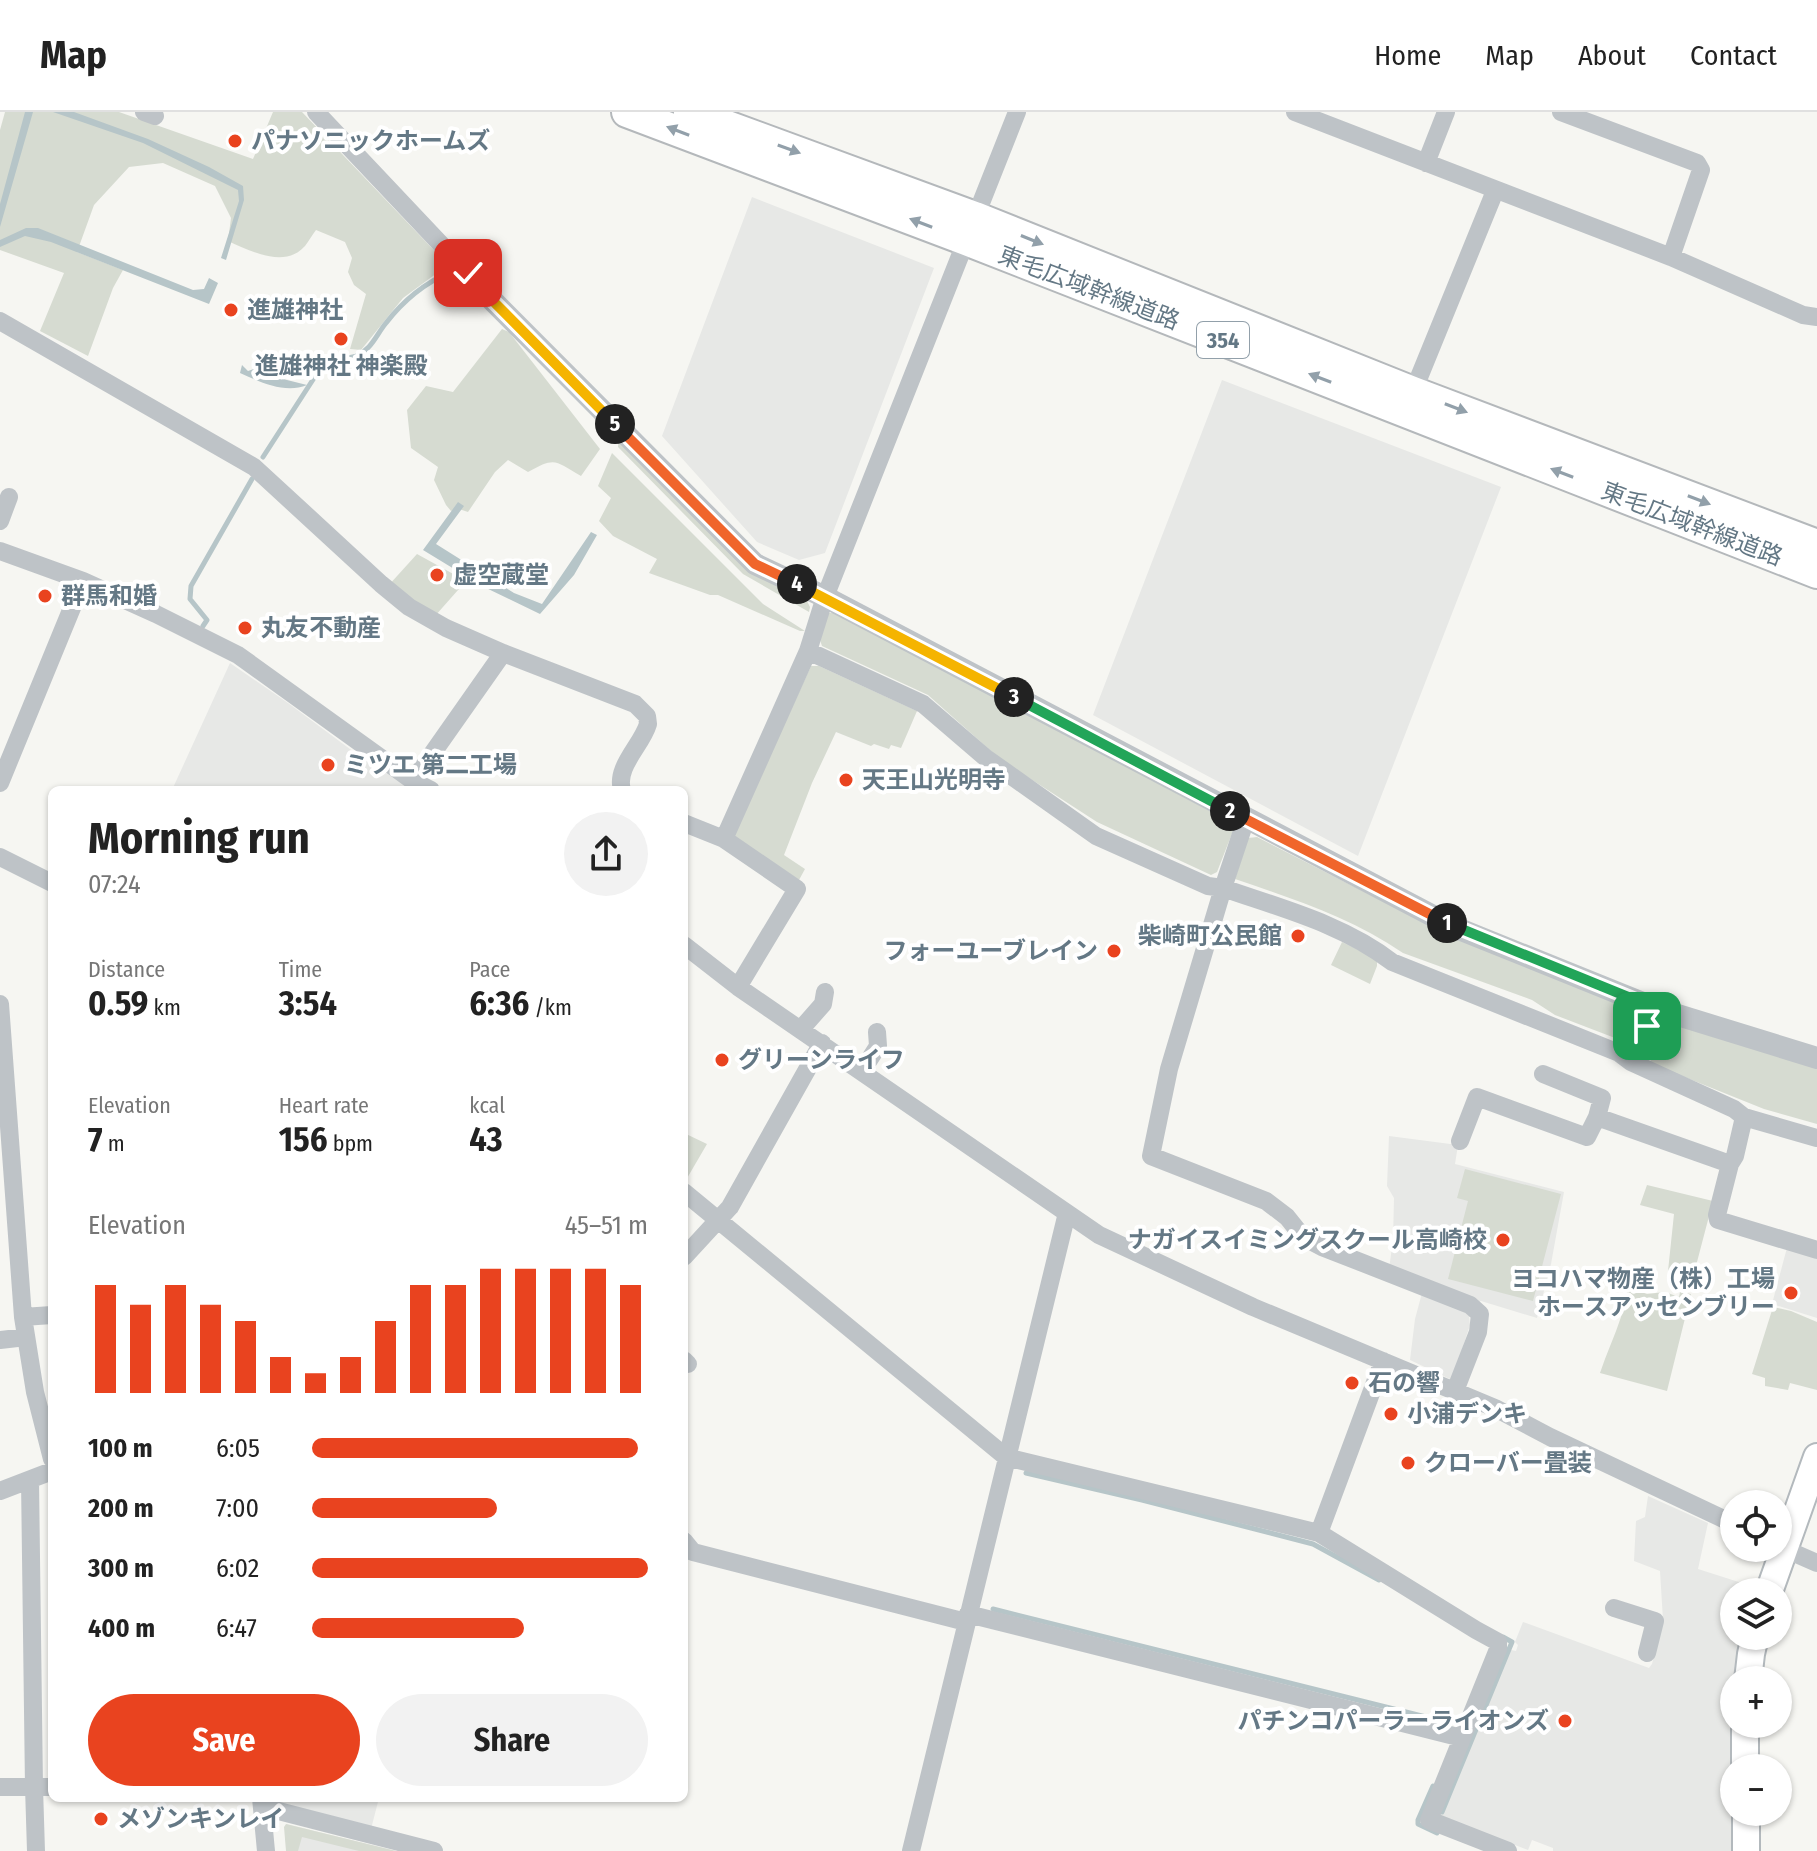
<!DOCTYPE html>
<meta charset="utf-8">
<style>
:root{--surface:#fff;--page:#f2f2f2;--text:#222;--muted:#767676;--line:#e0e0e0;--accent:#e9431f}
body{margin:0;font-family:"Fira Sans Condensed","Noto Sans JP",sans-serif;background:var(--page);color:var(--text);height:100vh;display:flex;flex-direction:column;font-size:30px;white-space:nowrap}
*{box-sizing:border-box;margin:0}
p{font-size:26px;color:var(--muted)}
.icon{flex:none;width:44px;height:44px;fill:none;stroke:currentColor;stroke-width:2;stroke-linecap:round;stroke-linejoin:round}
.map{position:relative;flex:1;overflow:hidden}
.panel{position:absolute;left:48px;top:674px;width:640px;height:1016px;display:flex;flex-direction:column;background:var(--surface);border-radius:12px;box-shadow:0 2px 6px #0004}
.panel>*{flex:none}
.tools{position:absolute;left:1720px;top:1378px;display:grid;gap:16px}
.tools a{display:grid;place-items:center;width:72px;height:72px;border-radius:50%;background:var(--surface);box-shadow:0 2px 6px #0004;font-size:40px}
.pin{position:absolute;display:grid;place-items:center;width:68px;height:68px;color:#fff;margin:-34px;border-radius:16px;box-shadow:0 4px 12px #0006}
.km{position:absolute;width:40px;height:40px;margin:-20px;border-radius:50%;background:#222;color:#fff;font-size:22px;line-height:40px;text-align:center}
.round{display:grid;place-items:center;flex:none;width:84px;height:84px;border-radius:42px;background:var(--page)}
.head{display:flex;align-items:center;justify-content:space-between;height:136px;padding:0 40px}
h1{font-size:44px;font-weight:700;line-height:60px}
.metrics{display:grid;grid-template-columns:repeat(3,1fr);gap:12px;height:136px;padding:8px 40px}
.metrics div{display:grid;align-content:center}
.metrics b{font-size:34px;font-weight:700}
.metrics small{font-size:22px;font-weight:400}
.metrics p{font-size:22px}
.chart{height:224px;padding:16px 40px}
.chart p{display:flex;justify-content:space-between}
.chart svg{width:100%;height:144px;margin-top:8px;stroke:var(--accent);stroke-width:6}
.primary-button{display:flex;gap:16px;margin-top:auto;padding:16px 40px}
.primary-button a{flex:1;height:92px;border-radius:48px;background:var(--accent);color:#fff;font-size:32px;font-weight:700;line-height:92px;text-align:center}
.primary-button a+a{background:var(--page);color:var(--text)}
ul{padding:0 40px;list-style:none;font-size:26px}
li{display:grid;grid-template-columns:128px 96px 1fr;align-items:center;height:60px}
li i{height:20px;border-radius:10px;background:var(--accent)}
header{display:flex;align-items:center;gap:48px;box-sizing:border-box;height:112px;padding:0 40px;background:var(--surface);border-bottom:2px solid var(--line)}
header strong{font-size:38px}
nav{display:flex;gap:44px;margin-inline-start:auto;font-size:28px}
.map>svg:first-child{display:block}
</style>
<header>
<strong>Map</strong>
<nav><a>Home</a><a>Map</a><a>About</a><a>Contact</a></nav>
</header>
<div class="map">
<svg width="1817" height="1739" viewBox="0 0 1817 1739">
<rect width="100%" height="100%" fill="#f6f6f2"/>
<!-- built -->
<path fill="#e7e8e6" d="M752,85L934,156L825,441L799,448L757,430L662,324Z
M1222,268L1501,375L1358,744L1093,603Z
M230,551L288,591L362,646L413,678H172Z
M1389,1024L1458,1033L1455,1052L1564,1080L1551,1152L1537,1206L1481,1189L1468,1195L1470,1213L1452,1268L1410,1248L1415,1207L1422,1181L1389,1157L1393,1128L1394,1086L1387,1074Z
M1788,1132L1817,1141V1206L1772,1192Z
M1648,1384L1708,1411L1698,1457L1745,1472V1480H1734V1524H1746L1738,1568H1734V1700L1738,1739H1553V1736L1532,1728L1528,1738L1437,1703L1511,1538L1516,1539L1518,1533L1515,1530L1523,1510L1649,1556L1652,1552L1663,1508L1660,1459L1634,1449L1636,1409L1645,1405Z
M278,1686H379L371,1717L279,1696Z
M286,1712L396,1739H286Z"/>
<!-- green -->
<path fill="#d6dbd1" d="M5,0H119L253,47L273,0H302L448,153L403,186L361,238L350,237L366,182L354,173L348,160L352,146L345,130L316,118C312,123 309,129 305,134C285,157 250,139 228,129L231,106L215,74L163,51L129,55L94,93L77,140L123,158L113,176L88,244L40,219L64,161L0,138V18Z
M502,217L509,220L600,337L581,364C555,349 556,344 528,360L508,348L495,360L468,400L459,397L451,399L446,393L434,368L438,355L411,336L407,298L426,274L453,280Z
M619,324L751,457L807,489L810,495L809,500L743,462L618,335Z
M612,341L763,492L805,519H800L718,483H710L649,461L657,447L613,424L599,409L611,386L598,374Z
M417,442L466,469L435,504L388,474Z
M828,501H837L1225,707L1233,719L1217,760L1211,763L1097,710L1000,647L928,583L822,534L820,528Z
M811,554H819L917,599L901,636L891,633L889,637L874,632L871,634L836,620L812,671L784,743L805,757L799,768L733,724Z
M1257,725L1435,816L1638,896L1642,903L1634,928L1628,931L1555,903L1532,888L1403,841C1352,806 1293,787 1235,767L1248,726Z
M1342,830L1377,847V854L1370,872L1331,853Z
M1668,906L1817,956V1012L1764,997L1652,952L1647,939L1655,911Z
M684,1021L707,1032L686,1068L684,1067Z
M1465,1057L1561,1082L1533,1189L1448,1167L1468,1089L1457,1086Z
M1647,1073L1713,1089L1692,1169L1668,1159L1674,1102L1640,1093Z
M1625,1174L1647,1182L1665,1180L1679,1185L1680,1180L1691,1182L1667,1279L1600,1261C1606,1242 1615,1224 1621,1205C1625,1192 1617,1189 1625,1174Z
M1773,1195L1791,1199L1817,1210V1278L1790,1271L1788,1278L1765,1274V1266L1752,1262Z
M286,1712L396,1739H359L302,1725L298,1739H286L284,1715Z"/>
<!-- water -->
<path fill="#b6c5c8" d="M25,0H33L0,115V92Z
M53,0H74L148,27L209,55L243,74L244,88L226,148L221,146L239,89L238,78L143,31Z
M26,116H38L193,178L204,177L209,166L218,171L209,192L51,130L25,124L0,135V128Z
M242,253L248,259L260,255L283,267L307,273C285,282 260,270 240,261Z
M458,390L464,394L436,432L514,481L542,492L591,420L597,423L574,463L540,502L482,474L423,438Z"/>
<g fill="none" stroke-linecap="round" stroke-linejoin="round">
<!-- stream -->
<path stroke="#b6c5c8" stroke-width="5" d="M263,345L325,249C334,247 348,247 356,244C372,237 376,223 386,211C403,189 425,171 450,160
M203,514L207,508L190,487L191,474L252,367
M1026,1361L1142,1388L1313,1432L1379,1468
M993,1497L1442,1609
M1433,1674L1418,1708V1712L1437,1721
M1442,1700L1512,1530L1503,1525"/>
<defs>
<path id="secondary" d="M1769,1480L1817,1345
M1748,1568L1751,1542L1755,1524
M1745,1656V1612
M1746,1700V1739"/>
<path id="trunk" d="M627,0L966,128L1817,461
M689,0L975,105L1413,280L1817,433"/>
</defs>
<!-- secondary casing -->
<use href="#secondary" stroke="#b3b9bd" stroke-width="30"/>
<!-- trunk casing -->
<use href="#trunk" stroke="#b4b8bb" stroke-width="34"/>
<!-- minor -->
<path stroke="#bec3c7" stroke-width="18" d="M144,0L155,4
M316,0L468,161
M1295,0L1671,145L1803,203L1817,205
M1561,0L1697,51L1701,58L1671,145
M1426,51L1446,0
M0,209L254,355L381,472L409,495L446,516L503,541L635,592L647,604L648,612C642,633 615,655 622,678
M1413,280L1495,79
M0,409L9,385
M0,439L83,469L156,502L238,543L413,669L431,678
M808,539L923,592L986,646L1096,724L1208,774L1223,776C1280,796 1343,812 1392,850L1619,941L1631,950L1734,997L1744,1005L1817,1026
M413,669L503,541
M0,671L83,469
M1246,707L1223,776L1169,957L1151,1044L1266,1089L1287,1105L1303,1125L1322,1135L1470,1193L1480,1202L1478,1220L1455,1279
M684,711L724,727
M0,745L52,771
M684,833L738,875L1099,1123L1253,1195L1495,1296L1550,1325L1734,1412
M738,875L797,777L724,727L808,539L825,485L1017,0
M0,892L23,1205L35,1280L52,1347
M801,917L823,892L825,880
M1631,950L1655,896
M862,959L878,934L877,920
M1597,1005L1730,1052L1717,1103L1718,1108L1817,1138
M1460,1029L1477,985L1587,1025L1597,1005L1602,986L1543,962
M1730,1052L1735,1044L1744,1005
M684,1080L1006,1345L1319,1421L1476,1518L1498,1530V1537L1429,1708L1508,1739
M684,1145L730,1095L822,931
M23,1205L52,1203
M0,1228L26,1225
M684,1248L688,1252
M30,1368L34,1675L36,1739
M0,1379L52,1359
M1319,1421L1383,1249
M684,1429L693,1440L966,1510
M1778,1434L1817,1451
M1614,1496L1655,1509L1647,1541
M968,1502L1462,1626
M0,1675H52
M261,1686L266,1739
M263,1695L434,1739
M911,1739L1067,1101"/>
<!-- tertiary -->
<path stroke="#bec3c7" stroke-width="22" d="M468,161L487,183L755,452L825,485L1454,815L1655,896L1817,946"/>
<!-- secondary -->
<use href="#secondary" stroke="#fff" stroke-width="26"/>
<!-- trunk -->
<use href="#trunk" stroke="#fff" stroke-width="30"/>
</g>
<!-- one-way arrows -->
<defs><path id="oneway-solid" d="M-6-.8H1V-3.2L6.5 0L1 3.2V.8H-6Z" transform="scale(2)"/></defs>
<g fill="#92a0aa">
<use href="#oneway-solid" transform="translate(678 19) rotate(-159)"/>
<use href="#oneway-solid" transform="translate(789 37) rotate(20)"/>
<use href="#oneway-solid" transform="translate(921 111) rotate(-159)"/>
<use href="#oneway-solid" transform="translate(1032 128) rotate(22)"/>
<use href="#oneway-solid" transform="translate(1320 266) rotate(-159)"/>
<use href="#oneway-solid" transform="translate(1456 296) rotate(21)"/>
<use href="#oneway-solid" transform="translate(1562 361) rotate(-159)"/>
<use href="#oneway-solid" transform="translate(1699 388) rotate(21)"/>
</g>
<g fill="none" stroke-linecap="round" stroke-linejoin="round">
<defs>
<path id="split-1" d="M1447,811L1655,896L1647,914"/>
<path id="split-2" d="M1230,699L1447,811"/>
<path id="split-3" d="M1014,585L1230,699"/>
<path id="split-4" d="M797,472L1014,585"/>
<path id="split-5" d="M615,312L755,452L797,472"/>
<path id="split-6" d="M468,161L487,183L615,312"/>
</defs>
<!-- split-1 casing -->
<use href="#split-1" stroke="#fff" stroke-width="16"/>
<!-- split-2 casing -->
<use href="#split-2" stroke="#fff" stroke-width="16"/>
<!-- split-3 casing -->
<use href="#split-3" stroke="#fff" stroke-width="16"/>
<!-- split-4 casing -->
<use href="#split-4" stroke="#fff" stroke-width="16"/>
<!-- split-5 casing -->
<use href="#split-5" stroke="#fff" stroke-width="16"/>
<!-- split-6 casing -->
<use href="#split-6" stroke="#fff" stroke-width="16"/>
<!-- split-1 -->
<use href="#split-1" stroke="#22a559" stroke-width="10"/>
<!-- split-2 -->
<use href="#split-2" stroke="#f0652b" stroke-width="10"/>
<!-- split-3 -->
<use href="#split-3" stroke="#22a559" stroke-width="10"/>
<!-- split-4 -->
<use href="#split-4" stroke="#f5b400" stroke-width="10"/>
<!-- split-5 -->
<use href="#split-5" stroke="#f0652b" stroke-width="10"/>
<!-- split-6 -->
<use href="#split-6" stroke="#f5b400" stroke-width="10"/>
</g>
<!-- markers -->
<g fill="#e9431f" stroke="#fff" stroke-width="3">
<circle cx="235" cy="29" r="8"/>
<circle cx="231" cy="198" r="8"/>
<circle cx="341" cy="227" r="8"/>
<circle cx="437" cy="463" r="8"/>
<circle cx="45" cy="484" r="8"/>
<circle cx="245" cy="516" r="8"/>
<circle cx="328" cy="653" r="8"/>
<circle cx="846" cy="668" r="8"/>
<circle cx="1298" cy="824" r="8"/>
<circle cx="1114" cy="839" r="8"/>
<circle cx="722" cy="948" r="8"/>
<circle cx="1503" cy="1128" r="8"/>
<circle cx="1791" cy="1181" r="8"/>
<circle cx="1352" cy="1271" r="8"/>
<circle cx="1391" cy="1302" r="8"/>
<circle cx="1408" cy="1351" r="8"/>
<circle cx="1565" cy="1609" r="8"/>
<circle cx="101" cy="1707" r="8"/>
</g>
<g text-anchor="middle" dominant-baseline="central" stroke-width="8" stroke-linejoin="round" paint-order="stroke">
<!-- shield labels -->
<rect fill="#fff" stroke="#92a0aa" stroke-width="2" x="1197" y="210" width="52" height="36" rx="6"/>
<g font-size="22" font-weight="bold" fill="#647885">
<text x="1223" y="228">354</text>
</g>
<!-- poi labels -->
<g font-size="24" font-weight="bold" fill="#647885" stroke="#fff" text-anchor="start">
<text x="251" y="29">パナソニックホームズ</text>
<text x="247" y="198">進雄神社</text>
<text x="341" y="254" text-anchor="middle">進雄神社 神楽殿</text>
<text x="453" y="463">虚空蔵堂</text>
<text x="61" y="484">群馬和婚</text>
<text x="261" y="516">丸友不動産</text>
<text x="344" y="653">ミツエ 第二工場</text>
<text x="862" y="668">天王山光明寺</text>
<text x="1282" y="824" text-anchor="end">柴崎町公民館</text>
<text x="1098" y="839" text-anchor="end">フォーユーブレイン</text>
<text x="738" y="948">グリーンライフ</text>
<text x="1487" y="1128" text-anchor="end">ナガイスイミングスクール高崎校</text>
<text x="1775" y="1167" text-anchor="end">ヨコハマ物産（株）工場<tspan x="1775" dy="28">ホースアッセンブリー</tspan></text>
<text x="1368" y="1271">石の響</text>
<text x="1407" y="1302">小浦デンキ</text>
<text x="1424" y="1351">クローバー畳装</text>
<text x="1549" y="1609" text-anchor="end">パチンコパーラーライオンズ</text>
<text x="117" y="1707">メゾンキンレイ</text>
</g>
<!-- street labels -->
<g font-size="24" fill="#647885" stroke="#fff">
<text transform="translate(1089 176) rotate(21)">東毛広域幹線道路</text>
<text transform="translate(1692 412) rotate(21)">東毛広域幹線道路</text>
</g>
</g>
</svg>
<div class="tools">
<a><svg class="icon" aria-label="locate" viewBox="0 0 24 24"><circle cx="12" cy="12" r="6"/><path d="M12 2v4M12 18v4M2 12h4M18 12h4"/></svg></a>
<a><svg class="icon" aria-label="layers" viewBox="0 0 24 24"><path d="M12 4l9 5-9 5-9-5zM3 14l9 5 9-5"/></svg></a>
<a>+</a>
<a>−</a>
</div>
<div class="pin" style="left:1647px;top:914px;background:#1e9e55"><svg class="icon" aria-label="arrive" viewBox="0 0 24 24"><path d="M6 21V4h12l-3 4 3 4H6"/></svg></div>
<div class="pin" style="left:468px;top:161px;background:#d93025"><svg class="icon" aria-label="check" viewBox="0 0 24 24"><path d="M5 12l5 5 9-10"/></svg></div>
<b class="km" style="left:1447px;top:811px">1</b>
<b class="km" style="left:1230px;top:699px">2</b>
<b class="km" style="left:1014px;top:585px">3</b>
<b class="km" style="left:797px;top:472px">4</b>
<b class="km" style="left:615px;top:312px">5</b>
<section class="panel">
<div class="head"><div><h1>Morning run</h1><p>07:24</p></div><a class="round"><svg class="icon" aria-label="share" viewBox="0 0 24 24"><path d="M12 15V3M7 8l5-5 5 5M5 13v7h14v-7"/></svg></a></div>
<div class="metrics">
<div><p>Distance</p><b>0.59<small> km</small></b></div>
<div><p>Time</p><b>3:54</b></div>
<div><p>Pace</p><b>6:36<small> /km</small></b></div>
</div>
<div class="metrics">
<div><p>Elevation</p><b>7<small> m</small></b></div>
<div><p>Heart rate</p><b>156<small> bpm</small></b></div>
<div><p>kcal</p><b>43</b></div>
</div>
<div class="chart"><p><span>Elevation</span>45–51 m</p>
<svg viewBox="0 0 160 44" preserveAspectRatio="none"><path d="M5 44V11M15 44V17M25 44V11M35 44V17M45 44V22M55 44V33M65 44V38M75 44V33M85 44V22M95 44V11M105 44V11M115 44V6M125 44V6M135 44V6M145 44V6M155 44V11"/></svg>
</div>
<ul>
<li><b>100 m</b>6:05<i style="width:97%"></i></li>
<li><b>200 m</b>7:00<i style="width:55%"></i></li>
<li><b>300 m</b>6:02<i style="width:100%"></i></li>
<li><b>400 m</b>6:47<i style="width:63%"></i></li>
</ul>
<div class="primary-button"><a>Save</a><a>Share</a></div>
</section>
</div>
